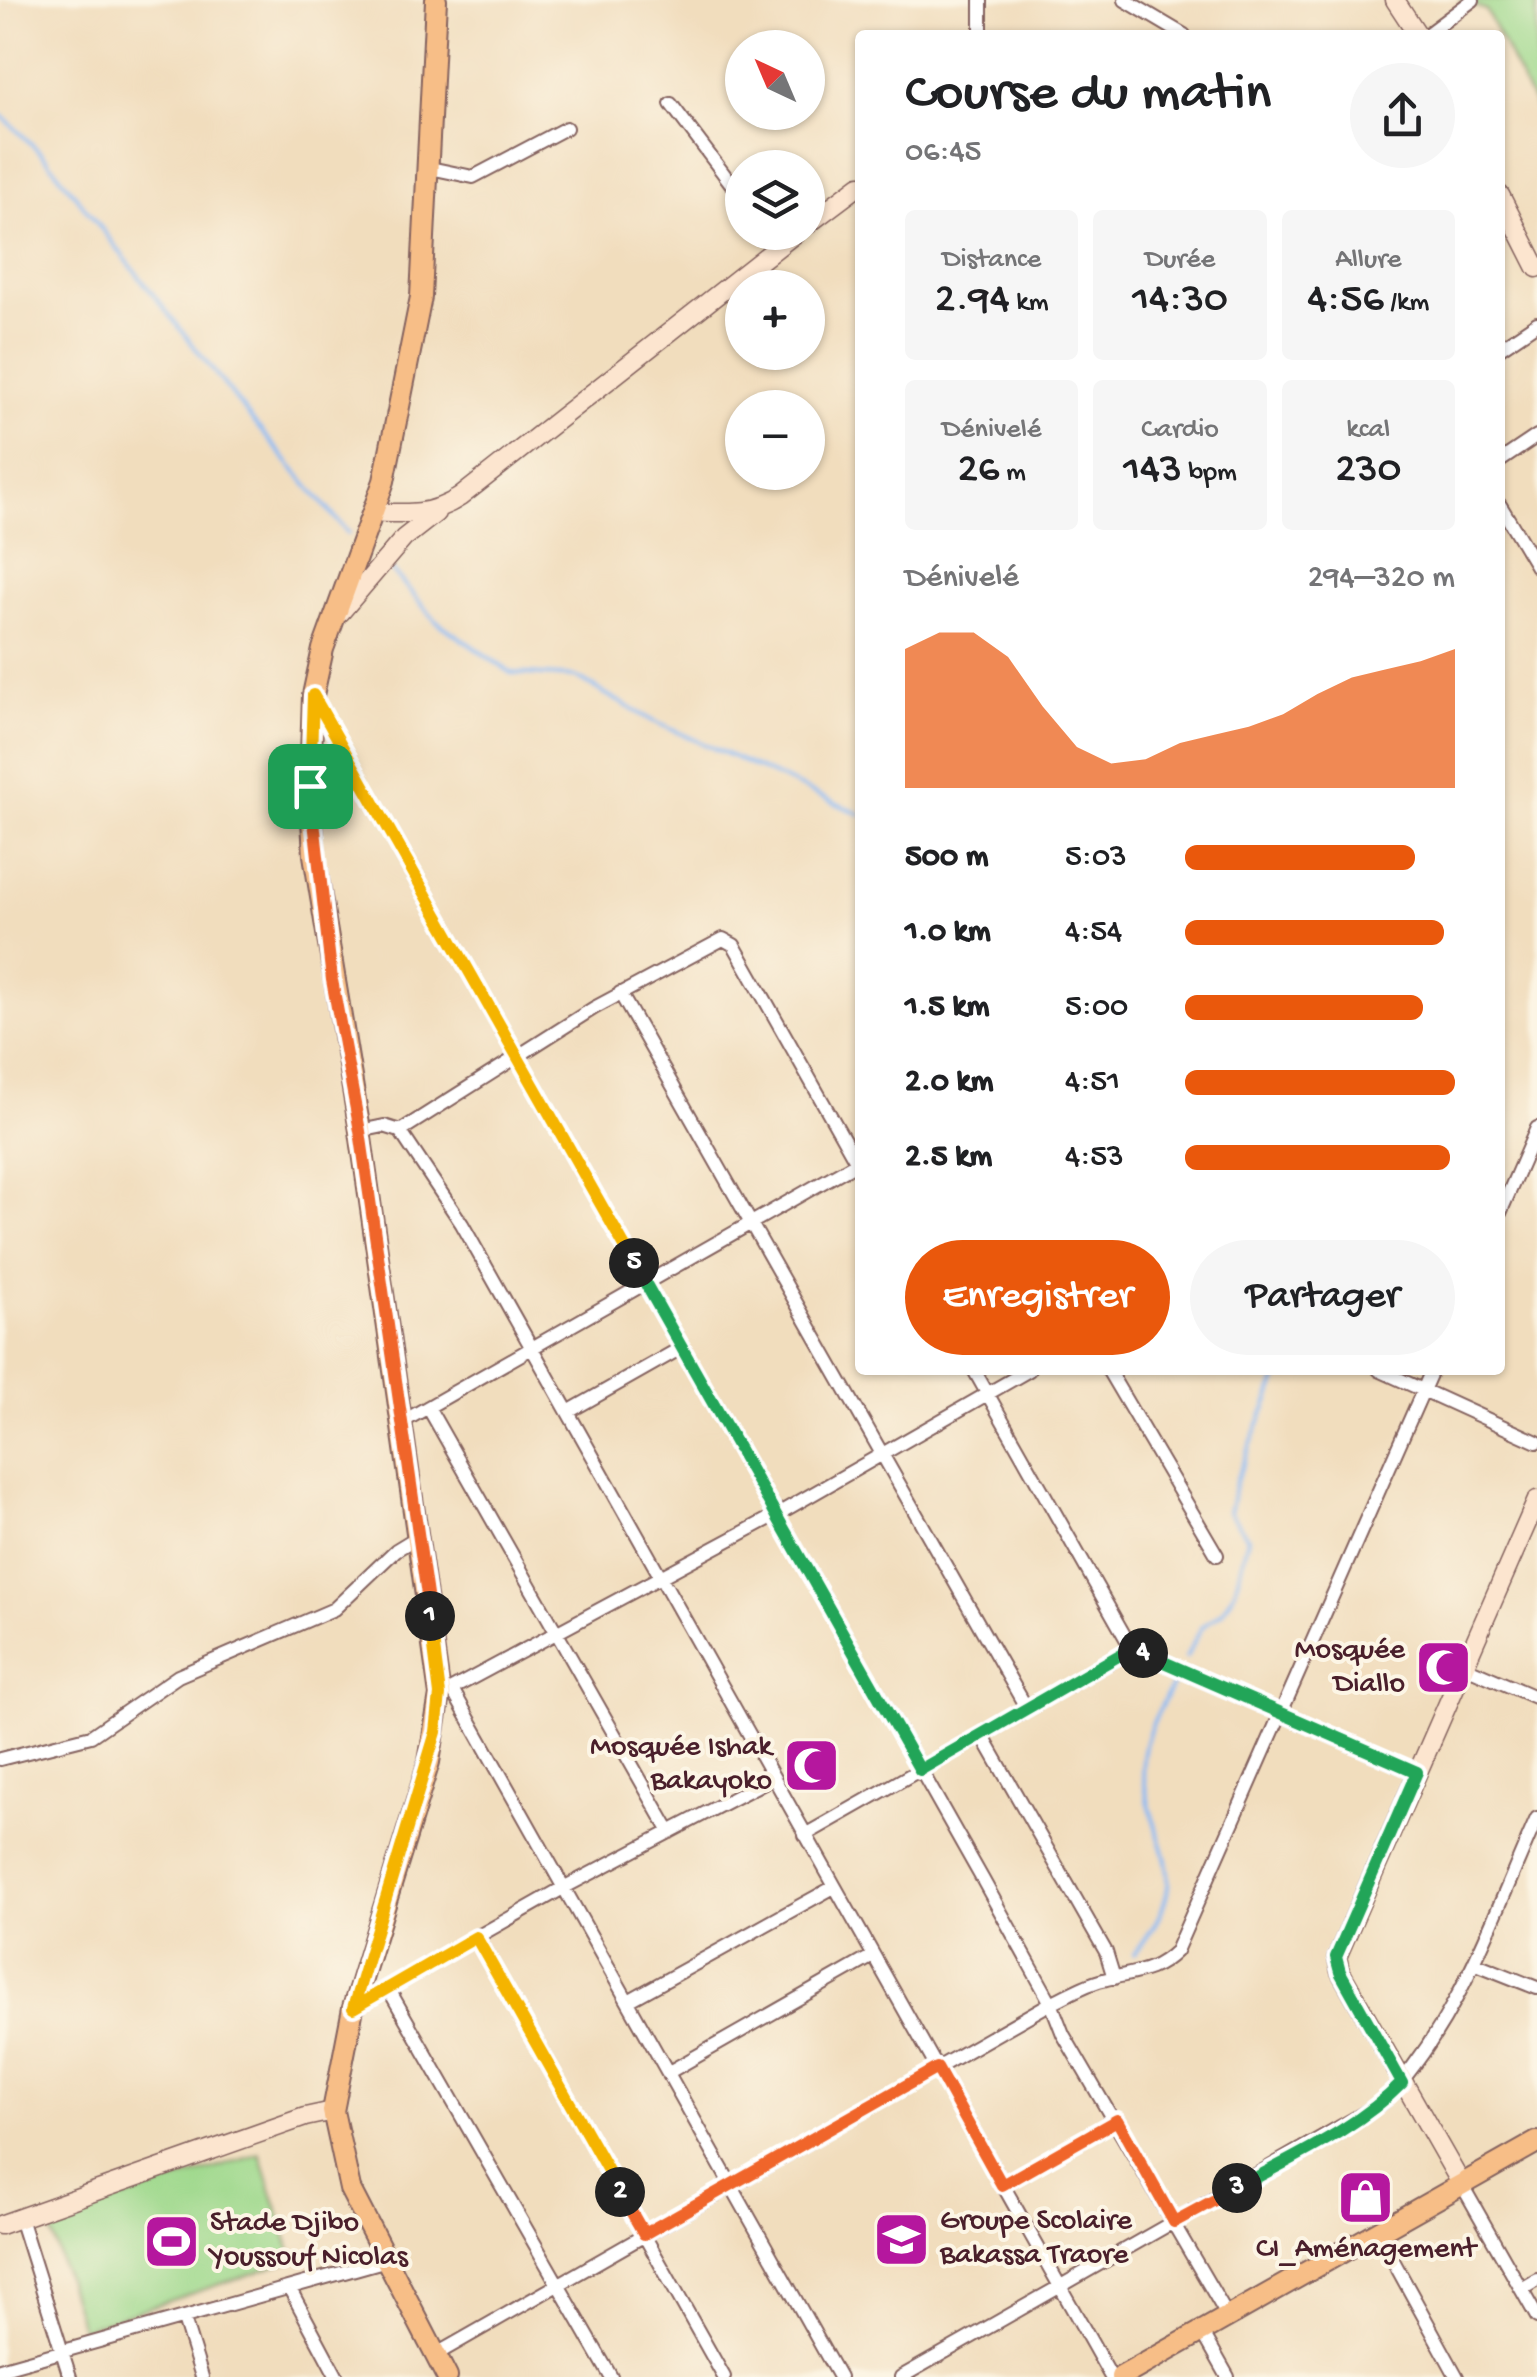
<!DOCTYPE html>
<html lang="fr">
<meta charset="utf-8">
<style>
:root{--surface:#fff;--page:#f6f6f6;--text:#202124;--muted:#757577;--accent:#ea580c}
body{margin:0;font-family:"Gochi Hand",sans-serif;background:var(--page);color:var(--text);height:100vh;display:flex;flex-direction:column;font-size:38px;white-space:nowrap}
*{box-sizing:border-box;margin:0}
p{font-size:32px;color:var(--muted)}
.icon{flex:none;width:55px;height:55px;fill:none;stroke:currentColor;stroke-width:2;stroke-linecap:round;stroke-linejoin:round}
.map{position:relative;flex:1;overflow:hidden}
.drawer{position:absolute;left:855px;top:30px;width:650px;height:1345px;display:flex;flex-direction:column;background:var(--surface);border-radius:10px;box-shadow:0 2px 8px #0004}
.drawer>*{flex:none}
.needle{width:65px;rotate:316deg}
.buttons{position:absolute;left:725px;top:30px;display:grid;gap:20px}
.buttons a{display:grid;place-items:center;width:100px;height:100px;border-radius:50%;background:var(--surface);box-shadow:0 2px 8px #0004;font-size:50px}
.pin{position:absolute;display:grid;place-items:center;width:85px;height:85px;color:#fff;margin:-42px;border-radius:20px;box-shadow:0 5px 15px #0006}
.km{position:absolute;width:50px;height:50px;margin:-25px;border-radius:50%;background:#222;color:#fff;font-size:28px;line-height:50px;text-align:center}
.round{display:grid;place-items:center;flex:none;width:105px;height:105px;border-radius:52px;background:var(--page)}
.headline{display:flex;align-items:center;justify-content:space-between;height:170px;padding:0 50px}
h1{font-size:55px;font-weight:600;line-height:75px}
.stats{display:grid;grid-template-columns:repeat(3,1fr);gap:15px;height:170px;padding:10px 50px}
.stats div{display:grid;align-content:center;border-radius:10px;background:var(--page);text-align:center}
.stats b{font-size:42px;font-weight:600}
.stats small{font-size:28px;font-weight:400}
.stats p{font-size:28px}
.chart{height:280px;padding:20px 50px}
.chart p{display:flex;justify-content:space-between}
.chart svg{width:100%;height:180px;margin-top:10px;fill:var(--accent);opacity:.7}
.cta{display:flex;gap:20px;margin-top:auto;padding:20px 50px}
.cta a{flex:1;height:115px;border-radius:60px;background:var(--accent);color:#fff;font-size:40px;font-weight:600;line-height:115px;text-align:center}
.cta a+a{background:var(--page);color:var(--text)}
ul{padding:0 50px;list-style:none;font-size:32px}
li{display:grid;grid-template-columns:160px 120px 1fr;align-items:center;height:75px}
li i{height:25px;border-radius:12px;background:var(--accent)}
.map>svg:first-child{display:block}
</style>
<div class="map">
<svg width="1537" height="2377" viewBox="0 0 1537 2377">
<rect width="100%" height="100%" fill="#fcf5e5"/>
<filter id="ink" filterUnits="userSpaceOnUse"><feTurbulence type="fractalNoise" baseFrequency=".01" numOctaves="2"/><feDisplacementMap in="SourceGraphic" scale="20" xChannelSelector="R" yChannelSelector="G"/><feConvolveMatrix kernelMatrix="1 2 1 2 8 2 1 2 1" color-interpolation-filters="sRGB"/></filter>
<filter id="wash" filterUnits="userSpaceOnUse"><feTurbulence type="fractalNoise" baseFrequency=".0048" numOctaves="4" result="noise"/><feDisplacementMap in="SourceGraphic" scale="40" xChannelSelector="R" yChannelSelector="G"/><feGaussianBlur stdDeviation="2.25" result="paint"/><feColorMatrix in="noise" values="0 0 0 0 0 0 0 0 0 0 0 0 0 0 0 0 0 1.4 0 .05"/><feComposite in="paint" operator="in"/></filter>
<g filter="url(#wash)">
<rect width="100%" height="100%" fill="#f1ddbd"/>
<!-- green -->
<path fill="#9dd88b" stroke="#747c5b" stroke-width="2.5" d="M1459,0H1537V111L1486,10Z
M260,2154L294,2260L82,2329L48,2222Z"/>
<g fill="none" stroke-linecap="round" stroke-linejoin="round">
<!-- stream -->
<path stroke="#88b9f4" stroke-width="4" d="M0,114L46,158L252,420L348,533
M388,566L436,621L511,673L576,677L653,721L860,814
M1186,1657L1202,1627L1222,1612L1235,1590L1248,1538L1229,1512L1237,1478L1281,1370
M1134,1954C1200,1873 1152,1855 1143,1771C1140,1737 1162,1706 1177,1676"/>
</g>
</g>
<g filter="url(#ink)">
<g fill="none" stroke-linecap="round" stroke-linejoin="round">
<defs>
<path id="street" d="M981,0V35
M1125,0L1184,35
M1426,35L1473,0
M671,104L742,198
M430,168L473,177L566,128
M1500,348L1537,323
M1500,461L1537,436
M1500,505L1537,567
M314,697L983,1880L1051,2003L1063,2034L1228,2317
M620,993L1027,1709
M360,1131L384,1126L400,1131L462,1224L1111,2377
M400,1131L594,1008L723,939L734,945L860,1168
M1500,1213L1537,1128
M974,1370L1132,1649L1417,1773
M1108,1370L1217,1555
M1379,1370L1537,1442
M428,1407L670,1832
M568,1412L681,1348
M402,1422L860,1161
M1463,1666L1537,1698
M452,1689L839,2377
M446,1692L776,1515L1029,1370
M982,1735L1106,1952L1114,1978
M0,1759L91,1736L178,1676L334,1609L396,1550L419,1536
M805,1835L1132,1649
M476,1937L724,2377
M1474,1963L1537,1988
M388,1988L611,2377
M630,2000L834,1887
M355,2006L563,1888L772,1778
M669,2072L871,1957
M1002,2185L1117,2120
M1462,2185L1537,2317
M20,2218L70,2377
M1378,2233L1457,2377
M290,2289L337,2377
M1522,2289L1537,2280
M184,2319L202,2377
M1202,2331L1228,2377
M435,2355L1051,2003C1068,1995 1085,1984 1103,1980C1132,1972 1153,1974 1176,1951L1432,1370
M0,2369L387,2260
M901,2377L1382,2103C1458,2025 1493,1916 1537,1818"/>
<path id="secondary" d="M1395,0L1418,35
M1500,195L1537,268
M808,224L860,185
M373,512C407,514 431,516 460,497L797,232
M340,613L404,538L436,513
M1462,2185L1340,1971L1337,1957L1537,1500
M0,2225L305,2117L333,2111"/>
<path id="primary" d="M436,0L421,297L384,481L323,649L313,695L310,786L314,855L360,1131L440,1695L429,1762L353,2008L333,2111L350,2189L447,2377
M1121,2377L1537,2142"/>
</defs>
<!-- street casing -->
<use href="#street" stroke="#84625e" stroke-width="16"/>
<!-- secondary casing -->
<use href="#secondary" stroke="#84625e" stroke-width="21"/>
<!-- primary casing -->
<use href="#primary" stroke="#84625e" stroke-width="24"/>
<!-- street -->
<use href="#street" stroke="#fff" stroke-width="12"/>
<!-- secondary -->
<use href="#secondary" stroke="#fce5cf" stroke-width="18"/>
<!-- primary -->
<use href="#primary" stroke="#f7be87" stroke-width="20"/>
</g>
</g>
<g fill="none" stroke-linecap="round" stroke-linejoin="round" filter="url(#ink)">
<defs>
<path id="split-1" d="M310,786L332,980L360,1131L430,1616"/>
<path id="split-2" d="M430,1616L440,1695L436,1732L353,2008L476,1937L620,2192"/>
<path id="split-3" d="M620,2192L644,2234L937,2068L1002,2185L1117,2120L1174,2222L1237,2188"/>
<path id="split-4" d="M1143,1653L1417,1772L1336,1957L1340,1972L1402,2083C1357,2129 1293,2157 1237,2188"/>
<path id="split-5" d="M634,1263L920,1770L1132,1648L1143,1653"/>
<path id="split-6" d="M310,786L313,695L634,1263"/>
</defs>
<!-- split-1 casing -->
<use href="#split-1" stroke="#fff" stroke-width="20"/>
<!-- split-2 casing -->
<use href="#split-2" stroke="#fff" stroke-width="20"/>
<!-- split-3 casing -->
<use href="#split-3" stroke="#fff" stroke-width="20"/>
<!-- split-4 casing -->
<use href="#split-4" stroke="#fff" stroke-width="20"/>
<!-- split-5 casing -->
<use href="#split-5" stroke="#fff" stroke-width="20"/>
<!-- split-6 casing -->
<use href="#split-6" stroke="#fff" stroke-width="20"/>
<!-- split-1 -->
<use href="#split-1" stroke="#f0652b" stroke-width="12"/>
<!-- split-2 -->
<use href="#split-2" stroke="#f5b400" stroke-width="12"/>
<!-- split-3 -->
<use href="#split-3" stroke="#f0652b" stroke-width="12"/>
<!-- split-4 -->
<use href="#split-4" stroke="#22a559" stroke-width="12"/>
<!-- split-5 -->
<use href="#split-5" stroke="#22a559" stroke-width="12"/>
<!-- split-6 -->
<use href="#split-6" stroke="#f5b400" stroke-width="12"/>
</g>
<!-- icons -->
<defs>
<symbol id="mosque-square" viewBox="-11 -11 22 22"><rect x="-9" y="-9" width="18" height="18" rx="4" fill="#b5179e" stroke="#fcf5e5"/><path d="M3.5-4.9A6 6 0 1 0 3.5 4.9A5 5 0 1 1 3.5-4.9Z" fill="#fff"/></symbol>
<symbol id="shop-square" viewBox="-11 -11 22 22"><rect x="-9" y="-9" width="18" height="18" rx="4" fill="#b5179e" stroke="#fcf5e5"/><path d="M-5-2.5h2.3a2.7 3.5 0 0 1 5.4 0H5L5.5 6h-11ZM-1.5-2.5h3a1.5 2.3 0 0 0-3 0Z" fill="#fff"/></symbol>
<symbol id="school-square" viewBox="-11 -11 22 22"><rect x="-9" y="-9" width="18" height="18" rx="4" fill="#b5179e" stroke="#fcf5e5"/><path d="M0-5L7-2L0 1L-7-2ZM-4 1L0 2.5L4 1V4Q0 6-4 4Z" fill="#fff"/></symbol>
<symbol id="stadium-square" viewBox="-11 -11 22 22"><rect x="-9" y="-9" width="18" height="18" rx="4" fill="#b5179e" stroke="#fcf5e5"/><path d="M0-5a6.5 5 0 1 0 0 10a6.5 5 0 1 0 0-10ZM-3.5-1.8h7v3.6h-7Z" fill="#fff"/></symbol>
</defs>
<g fill-rule="evenodd">
<use href="#mosque-square" x="1412" y="1636" width="63" height="63"/>
<use href="#mosque-square" x="780" y="1734" width="63" height="63"/>
<use href="#shop-square" x="1334" y="2166" width="63" height="63"/>
<use href="#school-square" x="870" y="2208" width="63" height="63"/>
<use href="#stadium-square" x="140" y="2210" width="63" height="63"/>
</g>
<g text-anchor="middle" dominant-baseline="central" stroke-width="8" stroke-linejoin="round" paint-order="stroke">
<!-- poi labels -->
<g font-size="30" fill="#4a1f2b" stroke="#fcf5e5" text-anchor="end">
<text x="1405" y="1651">Mosquée<tspan x="1405" dy="34">Diallo</tspan></text>
<text x="772" y="1748">Mosquée Ishak<tspan x="772" dy="34">Bakayoko</tspan></text>
<text x="940" y="2222" text-anchor="start">Groupe Scolaire<tspan x="940" dy="34">Bakassa Traore</tspan></text>
<text x="210" y="2224" text-anchor="start">Stade Djibo<tspan x="210" dy="34">Youssouf Nicolas</tspan></text>
<text x="1366" y="2250" text-anchor="middle">CI_Aménagement</text>
</g>
</g>
</svg>
<div class="buttons">
<a><svg class="needle" viewBox="-14 -14 28 28"><path d="M0-13l5 13h-10z" fill="#e53935"/><path d="M0 13l5-13h-10z" fill="#757577"/></svg></a>
<a><svg class="icon" aria-label="layers" viewBox="0 0 24 24"><path d="M12 4l9 5-9 5-9-5zM3 14l9 5 9-5"/></svg></a>
<a>+</a>
<a>−</a>
</div>
<div class="pin" style="left:310px;top:786px;background:#1e9e55"><svg class="icon" aria-label="arrive" viewBox="0 0 24 24"><path d="M6 21V4h12l-3 4 3 4H6"/></svg></div>
<b class="km" style="left:430px;top:1616px">1</b>
<b class="km" style="left:620px;top:2192px">2</b>
<b class="km" style="left:1237px;top:2188px">3</b>
<b class="km" style="left:1143px;top:1653px">4</b>
<b class="km" style="left:634px;top:1263px">5</b>
<section class="drawer">
<div class="headline"><div><h1>Course du matin</h1><p>06:45</p></div><a class="round"><svg class="icon" aria-label="share" viewBox="0 0 24 24"><path d="M12 15V3M7 8l5-5 5 5M5 13v7h14v-7"/></svg></a></div>
<div class="stats">
<div><p>Distance</p><b>2.94<small> km</small></b></div>
<div><p>Durée</p><b>14:30</b></div>
<div><p>Allure</p><b>4:56<small> /km</small></b></div>
</div>
<div class="stats">
<div><p>Dénivelé</p><b>26<small> m</small></b></div>
<div><p>Cardio</p><b>143<small> bpm</small></b></div>
<div><p>kcal</p><b>230</b></div>
</div>
<div class="chart"><p><span>Dénivelé</span>294–320 m</p>
<svg viewBox="0 0 160 44" preserveAspectRatio="none"><path d="M0 44V10L10 6L20 6L30 12L40 24L50 34L60 38L70 37L80 33L90 31L100 29L110 26L120 21L130 17L140 15L150 13L160 10V44z"/></svg>
</div>
<ul>
<li><b>500 m</b>5:03<i style="width:85%"></i></li>
<li><b>1.0 km</b>4:54<i style="width:96%"></i></li>
<li><b>1.5 km</b>5:00<i style="width:88%"></i></li>
<li><b>2.0 km</b>4:51<i style="width:100%"></i></li>
<li><b>2.5 km</b>4:53<i style="width:98%"></i></li>
</ul>
<div class="cta"><a>Enregistrer</a><a>Partager</a></div>
</section>
</div>
